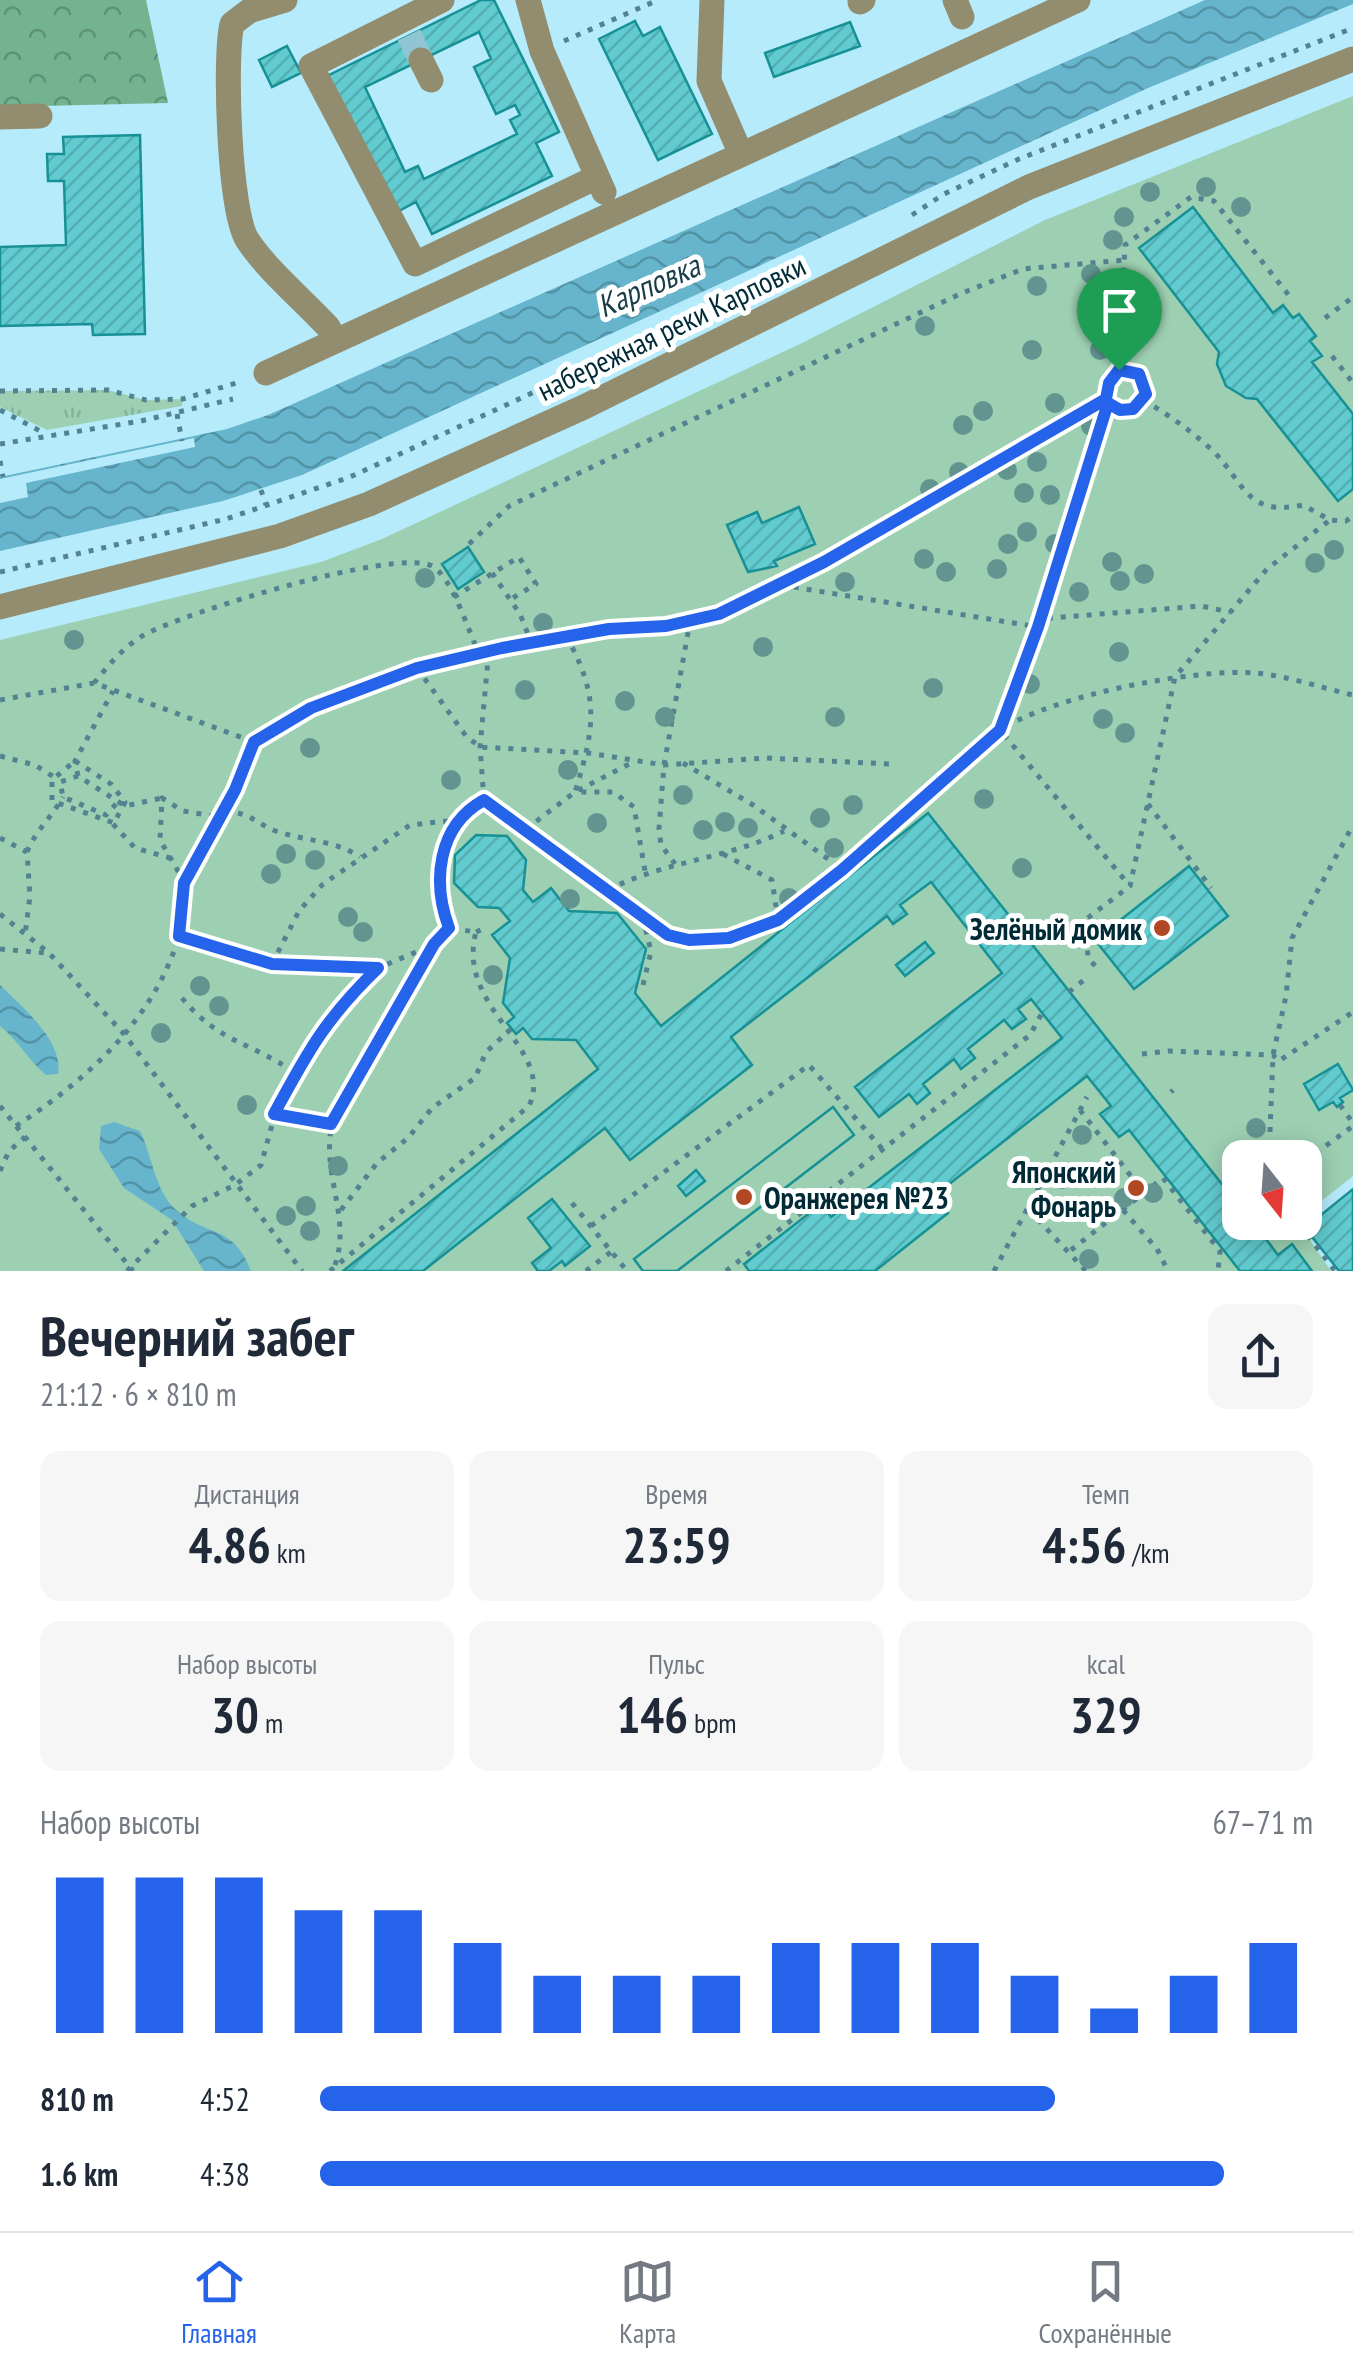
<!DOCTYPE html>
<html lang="ru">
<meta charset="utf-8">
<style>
:root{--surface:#fff;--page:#f6f6f7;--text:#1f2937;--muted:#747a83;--line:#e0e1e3;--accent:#2563eb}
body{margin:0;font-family:"PT Sans Narrow",sans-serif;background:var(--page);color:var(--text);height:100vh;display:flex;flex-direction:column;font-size:38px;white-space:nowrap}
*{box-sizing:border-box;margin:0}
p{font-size:32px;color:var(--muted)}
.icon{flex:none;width:55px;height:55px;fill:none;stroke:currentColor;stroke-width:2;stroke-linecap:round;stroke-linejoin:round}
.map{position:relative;height:1271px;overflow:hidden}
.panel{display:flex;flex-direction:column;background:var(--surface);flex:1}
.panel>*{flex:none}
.needle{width:65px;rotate:163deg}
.controls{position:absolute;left:1222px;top:1140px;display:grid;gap:20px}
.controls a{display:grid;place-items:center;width:100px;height:100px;border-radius:20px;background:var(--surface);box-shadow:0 5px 25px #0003;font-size:50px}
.pin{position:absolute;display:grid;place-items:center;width:85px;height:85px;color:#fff;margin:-102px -42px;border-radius:50% 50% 50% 0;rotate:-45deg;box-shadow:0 0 10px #0007}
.pin .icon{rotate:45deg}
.round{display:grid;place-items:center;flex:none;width:105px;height:105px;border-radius:20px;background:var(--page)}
.overview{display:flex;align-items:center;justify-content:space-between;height:170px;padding:0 40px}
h1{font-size:55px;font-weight:600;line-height:75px}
.stats{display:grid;grid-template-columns:repeat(3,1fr);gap:15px;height:170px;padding:10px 40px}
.stats div{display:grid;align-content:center;border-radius:20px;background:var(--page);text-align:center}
.stats b{font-size:50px;font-weight:600}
.stats small{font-size:28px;font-weight:400}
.stats p{font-size:28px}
.chart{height:280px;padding:20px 40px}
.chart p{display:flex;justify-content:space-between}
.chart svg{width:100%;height:180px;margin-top:10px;stroke:var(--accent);stroke-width:6}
ul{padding:0 40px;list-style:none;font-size:32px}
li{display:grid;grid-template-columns:160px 120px 1fr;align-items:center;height:75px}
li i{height:25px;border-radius:12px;background:var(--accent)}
.dock{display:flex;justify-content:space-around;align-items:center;height:140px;border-top:2px solid var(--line);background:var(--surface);font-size:28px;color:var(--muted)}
.dock a{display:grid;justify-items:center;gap:5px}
.dock .active{color:var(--accent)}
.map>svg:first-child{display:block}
</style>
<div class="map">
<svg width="1353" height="1271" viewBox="0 0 1353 1271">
<defs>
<pattern id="grass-tufts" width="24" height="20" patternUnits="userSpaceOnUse" patternTransform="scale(2.5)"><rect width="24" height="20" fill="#9dd0b2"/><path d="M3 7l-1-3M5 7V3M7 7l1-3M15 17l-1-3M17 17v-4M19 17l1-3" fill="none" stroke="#85b39a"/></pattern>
<pattern id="forest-crowns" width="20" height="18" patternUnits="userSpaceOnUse" patternTransform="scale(2.5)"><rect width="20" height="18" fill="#73b38f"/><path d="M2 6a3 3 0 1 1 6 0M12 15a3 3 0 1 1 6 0" fill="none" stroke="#5c9276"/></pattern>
<pattern id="water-waves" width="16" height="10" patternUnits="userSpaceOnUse" patternTransform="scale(2.5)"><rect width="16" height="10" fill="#66b5cc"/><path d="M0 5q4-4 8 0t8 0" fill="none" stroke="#5293a6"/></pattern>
<pattern id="building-hatch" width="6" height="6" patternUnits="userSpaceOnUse" patternTransform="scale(2.5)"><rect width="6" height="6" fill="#61cbcf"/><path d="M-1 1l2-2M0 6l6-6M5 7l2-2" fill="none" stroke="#52aeb2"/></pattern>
</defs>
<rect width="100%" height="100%" fill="#b6ebfc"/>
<!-- grass -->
<path fill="url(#grass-tufts)" d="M108,390L146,400L183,399L182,406L47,430L0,407V391Z"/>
<!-- forest -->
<path fill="url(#forest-crowns)" d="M0,0H146L168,103L0,107Z"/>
<!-- green -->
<path fill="#9dd0b2" d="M1353,96V1176L1305,1214V1158H1240V1222L1298,1223L1331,1271H0V640L321,562L382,539L802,343L1045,220Z"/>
<!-- water -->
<path fill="url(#water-waves)" d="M1205,0H1353V4L1148,88L302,475L223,501L0,551V477L227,429L268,415Z
M0,985C21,1006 64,1041 58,1074L46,1075C28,1060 19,1041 0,1026Z
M114,1122L140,1131C152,1155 155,1190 175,1209C206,1238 233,1223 251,1271H204L172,1220L124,1188L99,1149L101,1126Z"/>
<!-- pier -->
<path fill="#b6ebfc" d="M194,438L195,447L26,483L28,497L0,503V479Z"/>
<!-- building -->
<path fill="url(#building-hatch)" stroke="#179195" stroke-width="2.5" fill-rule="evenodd" d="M481,0H494L559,132L536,143L552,176L432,234L416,202L395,213L327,76ZM479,32L491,59L474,67L496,114L515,105L520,115L510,120L517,134L424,179L418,166L405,172L365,87Z
M635,21L643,36L660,27L712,134L658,160L599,39Z
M850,22L860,46L774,77L765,53Z
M287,46L301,73L272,87L259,60Z
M140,135L145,334L93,335L92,324L0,326V247L66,245L64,181H48L47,154H64L63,137Z
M1193,207L1273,313L1283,305L1293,318L1299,314L1316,336L1310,341L1322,356L1312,362L1353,414V489L1338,501L1257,399L1246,398L1226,386L1217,364L1219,352L1139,248Z
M799,507L815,544L774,561L777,566L748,572L727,525L757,512L762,523Z
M468,547L484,572L458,589L442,564Z
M928,813L1240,1207V1222H1253L1278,1255L1292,1244L1312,1271H1240L1129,1130L1119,1137L1100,1114L1111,1106L1087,1076L934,1196L948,1213L875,1271H749L744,1264L821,1204L831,1217L1062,1038L1031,999L1018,1009L1026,1019L1012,1029L1004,1020L968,1049L975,1058L961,1069L954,1059L923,1084L930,1093L917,1104L909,1094L879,1117L855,1087L1002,973L931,882L900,905L907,914L893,924L887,916L731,1037L752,1065L630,1160L605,1128L423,1271H343L598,1069L576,1040L532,1039L523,1028L516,1034L507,1023L514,1017L503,1003L510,958L492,935L510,921L499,908L478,907L454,883L455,855L476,835L507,836L526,860L523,890L533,902L551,888L569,911L617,913L646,949L635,993L661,1026Z
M1189,866L1228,916L1134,989L1095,940Z
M925,942L934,953L905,976L896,965Z
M1338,1064L1353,1090L1340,1098L1343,1102L1337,1107L1333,1102L1319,1110L1304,1084Z
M833,1107L854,1135L677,1271H643L634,1259Z
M833,1107L854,1135L677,1271H643L634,1259Z
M696,1170L705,1181L686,1196L678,1186Z
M1353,1189V1271H1339L1305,1228Z
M552,1199L590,1246L565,1266L562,1261L549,1271H538L532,1263L551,1248L528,1218Z"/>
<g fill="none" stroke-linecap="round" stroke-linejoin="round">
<!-- minor-tunnel -->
<path stroke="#92c5d4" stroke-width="25" stroke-dasharray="25 12" stroke-linecap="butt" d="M409,35L421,60"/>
<!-- path -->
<path stroke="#538390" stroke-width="5" stroke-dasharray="5 8" stroke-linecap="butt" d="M564,41L658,0
M912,215L944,194L1019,159L1353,28
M1325,318L1353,297
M1332,356L1353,383
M0,391L108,390L146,400L183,399L243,381
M1106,399L1109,383L1119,369L1125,245L1191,197L1214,201L1291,298
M1143,400C1169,415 1190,430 1212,450C1245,482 1245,517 1303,505L1330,520L1346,521L1353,516
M1107,401L1126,411L1143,400V380L1133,370L1119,369
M1108,403L1038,627L1000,730L1129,885
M0,410L46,434
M177,414L182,441
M0,444L141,421L233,399
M0,461L3,477
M261,490L266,505
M469,544L509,506L962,293L1023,269L1124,260
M0,572L226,519L350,477L803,268
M492,573L520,614L531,642
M781,585L1038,627L1051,618L1201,606L1230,612
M454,597L519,557L536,584L511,599
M566,636C600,696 595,728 575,792H613L634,807L645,871
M417,668L466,736L480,747L588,753L664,765L766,758L889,764
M94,683C108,666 124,646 144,635C183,613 397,547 432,566C452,577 469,632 479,654
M0,700L94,683L254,742C355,681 466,652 582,634C626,626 672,629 716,615C770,597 821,563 870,535C949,490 1028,445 1106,399
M0,756L35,765L57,779
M75,761L111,784L125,802L114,823L52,801V780Z
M683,763L753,805L842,869
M78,776L75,761L113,691
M484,800L480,747L488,660L485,652
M116,804L106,815L63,797L60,782L78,776L125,806L162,798
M1148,804L1211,888
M225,811C251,813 255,823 276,831C304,841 335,840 360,857
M113,824L135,848L170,858
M526,829L575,792L633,762
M0,838L27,852L30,896L25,935
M27,852C36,830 51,818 63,797
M723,854L772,880L778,920
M675,864L661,845L659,829L664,765L690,622
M185,883L160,840L162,798L183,811L220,817
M608,890C664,861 728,859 784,831
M0,914L49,953L124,1034L302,1271
M476,932L486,928
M179,936L272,964L378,968
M0,949L46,953
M272,964L299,911L323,884L410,825L456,820
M1095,966L1088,957L1085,920L1130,886L1175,677L1267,569L1330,520
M643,985L651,951L644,923
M1069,992L1084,980
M182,998C218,1042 250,1042 294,1072
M1142,1054L1169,1051L1273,1055L1279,1061L1353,1012
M1171,1092L1173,1090
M1340,1105L1353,1123
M0,1106L133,1271
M1080,1110L1144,1193
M275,1114L331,1124
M16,1126C85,1081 153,1021 178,939C183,920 179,897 187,879C207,832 235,790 254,742
M1269,1158L1273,1055L1286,996L1292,938L1353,825
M1305,1161L1353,1126
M0,1171L9,1151L25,1137
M572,1203L627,1271
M341,1210L377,1163L408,1138L432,1108L475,1078L486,1052L511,1029
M1029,1210L1086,1271
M1123,1210L1157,1249L1168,1271
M1300,1225L1335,1271
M591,1226L809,1065L884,1151
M1071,1250L1163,1178L1220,1251L1218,1271
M335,1265C351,1218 323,1178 331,1129C337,1090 409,986 432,947
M127,1271L192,1206L235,1185L261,1165L275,1114L294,1072L337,1008L378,968L433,945L449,928C432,882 437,826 484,800L667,935C794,965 904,798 998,732C1048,696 1195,668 1256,673C1288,676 1322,688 1353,695
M330,1271L529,1106C556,1048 455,1009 476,932L449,928
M586,1271L611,1252
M726,1271L1030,1035L1042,1013
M994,1271L1087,1097"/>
<!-- minor -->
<path stroke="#928d6e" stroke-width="25" d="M285,0L249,11L232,24C224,57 229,215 248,241C269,272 302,299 328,327L335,340
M442,0L311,66L415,264L597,177
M528,0L542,51L604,192
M712,0L709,81L740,152
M955,0L962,17
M860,2L863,0
M421,60L431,80
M0,117L40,116
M266,373L1078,0
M0,607L280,536L369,504L584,407L1029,187L1353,59"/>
</g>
<!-- trees -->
<g fill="#629590">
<circle cx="1206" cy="187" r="10"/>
<circle cx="1150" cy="192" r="10"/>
<circle cx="1241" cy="207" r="10"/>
<circle cx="1124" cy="217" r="10"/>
<circle cx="1113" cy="240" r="10"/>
<circle cx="1091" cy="274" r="10"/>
<circle cx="1037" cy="286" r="10"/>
<circle cx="925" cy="326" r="10"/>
<circle cx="1138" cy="337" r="10"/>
<circle cx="1032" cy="350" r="10"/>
<circle cx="1100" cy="350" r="10"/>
<circle cx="1055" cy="403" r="10"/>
<circle cx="983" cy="411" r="10"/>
<circle cx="963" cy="425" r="10"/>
<circle cx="1091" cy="426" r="10"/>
<circle cx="1037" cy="462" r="10"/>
<circle cx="1007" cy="470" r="10"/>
<circle cx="959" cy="472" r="10"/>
<circle cx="930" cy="489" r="10"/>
<circle cx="1024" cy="493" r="10"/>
<circle cx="1050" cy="495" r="10"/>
<circle cx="1027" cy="532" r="10"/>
<circle cx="1008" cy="544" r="10"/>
<circle cx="1055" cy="544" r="10"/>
<circle cx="1334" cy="550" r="10"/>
<circle cx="924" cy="559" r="10"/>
<circle cx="1112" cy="562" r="10"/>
<circle cx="1315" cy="563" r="10"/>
<circle cx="997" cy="569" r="10"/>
<circle cx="946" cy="572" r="10"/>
<circle cx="1144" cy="574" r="10"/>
<circle cx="425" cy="578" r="10"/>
<circle cx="1120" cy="581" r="10"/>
<circle cx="845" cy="582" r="10"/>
<circle cx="1079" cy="592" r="10"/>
<circle cx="543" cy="623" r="10"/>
<circle cx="74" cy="640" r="10"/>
<circle cx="763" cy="647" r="10"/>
<circle cx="1119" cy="652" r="10"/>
<circle cx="1030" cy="684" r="10"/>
<circle cx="933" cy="688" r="10"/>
<circle cx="525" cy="690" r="10"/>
<circle cx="625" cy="701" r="10"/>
<circle cx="665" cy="717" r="10"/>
<circle cx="835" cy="717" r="10"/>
<circle cx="1103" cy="719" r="10"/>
<circle cx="1125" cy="733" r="10"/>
<circle cx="310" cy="748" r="10"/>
<circle cx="568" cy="770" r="10"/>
<circle cx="451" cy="780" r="10"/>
<circle cx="683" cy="795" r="10"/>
<circle cx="984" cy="799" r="10"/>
<circle cx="853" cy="805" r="10"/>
<circle cx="820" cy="818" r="10"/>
<circle cx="725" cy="822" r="10"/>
<circle cx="597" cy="823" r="10"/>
<circle cx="748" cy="828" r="10"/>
<circle cx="703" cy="830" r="10"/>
<circle cx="834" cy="848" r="10"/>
<circle cx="286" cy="854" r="10"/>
<circle cx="315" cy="860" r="10"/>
<circle cx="1022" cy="868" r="10"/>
<circle cx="271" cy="874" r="10"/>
<circle cx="789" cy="898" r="10"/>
<circle cx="570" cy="899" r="10"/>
<circle cx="348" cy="917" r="10"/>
<circle cx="363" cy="932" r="10"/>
<circle cx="493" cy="975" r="10"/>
<circle cx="200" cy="986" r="10"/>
<circle cx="219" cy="1006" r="10"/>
<circle cx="161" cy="1033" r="10"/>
<circle cx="247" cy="1105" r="10"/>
<circle cx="1256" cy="1128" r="10"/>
<circle cx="1082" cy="1135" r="10"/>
<circle cx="338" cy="1166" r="10"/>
<circle cx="1062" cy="1179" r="10"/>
<circle cx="1153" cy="1193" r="10"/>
<circle cx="1124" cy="1198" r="10"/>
<circle cx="306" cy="1206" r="10"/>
<circle cx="1093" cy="1214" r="10"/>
<circle cx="286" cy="1216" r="10"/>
<circle cx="310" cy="1231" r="10"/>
<circle cx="1089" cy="1259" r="10"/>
</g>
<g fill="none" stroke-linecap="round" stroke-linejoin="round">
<defs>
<path id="route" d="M1119,370L1139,374L1146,394L1133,409L1120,410L1108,403L1038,627L1000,730L842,870L778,920L729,938L689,940L668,935L484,800C437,826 432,882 449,928L434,944L331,1124L274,1114C308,1051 326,1018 378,968L272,964L179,936L184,883L235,790L254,742L311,708L417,668L502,648L609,629L666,626L719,614L824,562L1106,399L1109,383Z"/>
</defs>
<!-- route casing -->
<use href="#route" stroke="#fff" stroke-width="20"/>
<!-- route -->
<use href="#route" stroke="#2563eb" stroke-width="12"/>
</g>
<!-- markers -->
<g fill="#b04824" stroke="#fff" stroke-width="4">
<circle cx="1162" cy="928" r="10"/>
<circle cx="1136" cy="1188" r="10"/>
<circle cx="744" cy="1197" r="10"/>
</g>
<g text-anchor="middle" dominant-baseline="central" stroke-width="10" stroke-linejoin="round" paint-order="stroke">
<!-- street labels -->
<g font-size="30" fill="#002b36" stroke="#fff">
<text transform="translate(671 327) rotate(-26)">набережная реки Карповки</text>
</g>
<!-- poi labels -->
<g font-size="30" font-weight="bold" fill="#002b36" stroke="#fff" text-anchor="end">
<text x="1142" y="928">Зелёный домик</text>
<text x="1116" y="1171">Японский<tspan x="1116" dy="34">Фонарь</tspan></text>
<text x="764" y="1197" text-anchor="start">Оранжерея №23</text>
</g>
<!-- water labels -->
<g font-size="32" font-style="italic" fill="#183d48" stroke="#fff">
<text transform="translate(648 285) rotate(-24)">Карповка</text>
</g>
</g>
</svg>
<div class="controls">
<a><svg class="needle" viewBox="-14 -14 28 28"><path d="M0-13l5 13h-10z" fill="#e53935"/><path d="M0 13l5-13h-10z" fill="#747a83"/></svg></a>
</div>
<div class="pin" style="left:1119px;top:370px;background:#1e9e55"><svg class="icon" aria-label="arrive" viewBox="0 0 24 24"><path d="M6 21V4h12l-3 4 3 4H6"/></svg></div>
</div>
<section class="panel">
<div class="overview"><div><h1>Вечерний забег</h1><p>21:12 · 6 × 810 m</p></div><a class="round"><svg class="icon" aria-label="share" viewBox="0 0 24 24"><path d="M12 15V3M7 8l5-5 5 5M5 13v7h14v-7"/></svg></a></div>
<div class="stats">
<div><p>Дистанция</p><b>4.86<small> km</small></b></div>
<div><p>Время</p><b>23:59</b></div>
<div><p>Темп</p><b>4:56<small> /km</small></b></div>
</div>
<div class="stats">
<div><p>Набор высоты</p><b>30<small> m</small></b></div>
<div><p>Пульс</p><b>146<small> bpm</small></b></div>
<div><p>kcal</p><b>329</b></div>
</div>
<div class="chart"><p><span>Набор высоты</span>67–71 m</p>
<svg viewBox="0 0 160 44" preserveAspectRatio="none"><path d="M5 44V6M15 44V6M25 44V6M35 44V14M45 44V14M55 44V22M65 44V30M75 44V30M85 44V30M95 44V22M105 44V22M115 44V22M125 44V30M135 44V38M145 44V30M155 44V22"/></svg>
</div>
<ul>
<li><b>810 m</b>4:52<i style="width:74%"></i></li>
<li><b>1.6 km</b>4:38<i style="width:91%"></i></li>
</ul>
</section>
<nav class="dock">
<a class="active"><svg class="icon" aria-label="home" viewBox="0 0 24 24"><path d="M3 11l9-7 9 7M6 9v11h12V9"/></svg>Главная</a>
<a><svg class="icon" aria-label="map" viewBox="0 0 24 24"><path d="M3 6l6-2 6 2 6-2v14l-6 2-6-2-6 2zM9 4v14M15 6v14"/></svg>Карта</a>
<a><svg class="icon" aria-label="saved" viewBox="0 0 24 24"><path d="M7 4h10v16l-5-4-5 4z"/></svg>Сохранённые</a>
</nav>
